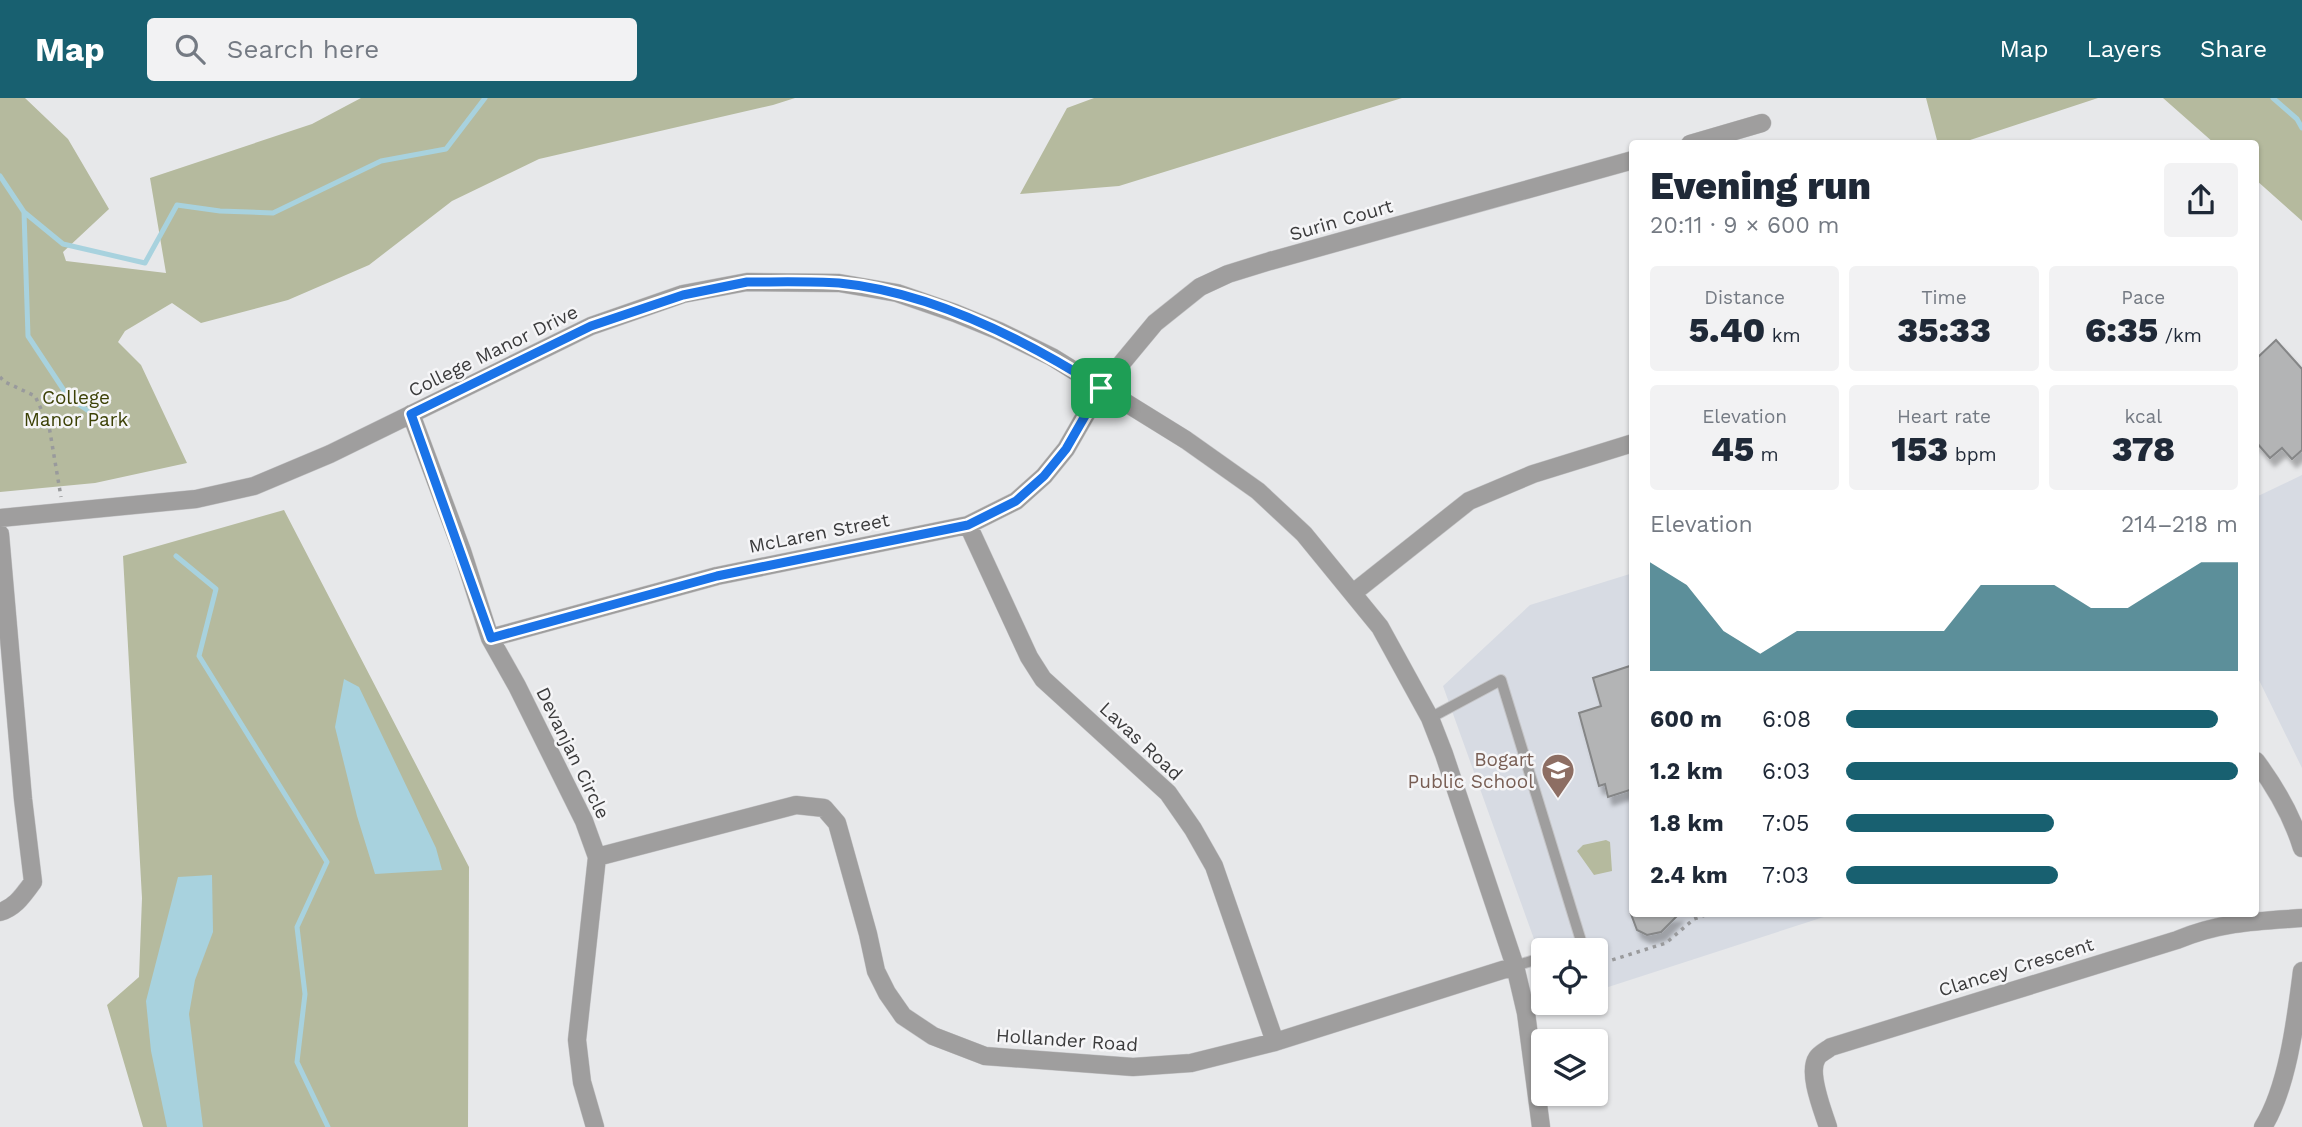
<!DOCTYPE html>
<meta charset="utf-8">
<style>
:root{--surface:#fff;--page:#f2f2f3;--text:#1f2937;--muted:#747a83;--accent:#186070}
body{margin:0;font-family:"Work Sans",sans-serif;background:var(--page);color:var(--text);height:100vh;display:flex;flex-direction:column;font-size:26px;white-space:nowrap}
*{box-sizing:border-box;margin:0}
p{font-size:23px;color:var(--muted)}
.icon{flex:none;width:38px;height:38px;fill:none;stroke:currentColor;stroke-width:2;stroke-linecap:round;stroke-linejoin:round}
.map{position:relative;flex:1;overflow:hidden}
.side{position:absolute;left:1629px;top:42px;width:630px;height:777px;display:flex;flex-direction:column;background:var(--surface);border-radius:7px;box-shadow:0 2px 5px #0004}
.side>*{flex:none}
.fabs{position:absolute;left:1531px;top:840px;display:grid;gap:14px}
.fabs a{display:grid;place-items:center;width:77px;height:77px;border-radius:7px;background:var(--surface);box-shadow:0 2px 5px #0004;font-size:35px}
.pin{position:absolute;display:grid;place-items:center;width:60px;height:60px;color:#fff;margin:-30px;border-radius:14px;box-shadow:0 4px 10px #0006}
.round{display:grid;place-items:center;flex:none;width:74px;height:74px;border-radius:7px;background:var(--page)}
.head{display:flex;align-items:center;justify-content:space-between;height:119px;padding:0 21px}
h1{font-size:38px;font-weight:800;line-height:52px}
.figures{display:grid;grid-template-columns:repeat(3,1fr);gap:10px;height:119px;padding:7px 21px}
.figures div{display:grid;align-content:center;border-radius:7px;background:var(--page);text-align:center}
.figures b{font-size:35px;font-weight:800}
.figures small{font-size:19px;font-weight:400}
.figures p{font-size:19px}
.chart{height:196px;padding:14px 21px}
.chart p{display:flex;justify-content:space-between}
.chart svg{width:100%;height:126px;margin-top:7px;fill:var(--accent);opacity:.7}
ul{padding:0 21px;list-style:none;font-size:23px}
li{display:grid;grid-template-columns:112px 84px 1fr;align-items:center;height:52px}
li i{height:18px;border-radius:9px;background:var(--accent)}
header{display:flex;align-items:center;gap:42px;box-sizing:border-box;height:98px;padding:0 35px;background:var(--accent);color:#fff}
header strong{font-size:33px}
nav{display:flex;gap:38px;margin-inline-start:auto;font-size:24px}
.search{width:490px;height:63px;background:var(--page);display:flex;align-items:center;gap:18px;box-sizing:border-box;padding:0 24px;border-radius:7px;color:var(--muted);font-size:26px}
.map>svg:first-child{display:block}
</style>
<header>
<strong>Map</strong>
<div class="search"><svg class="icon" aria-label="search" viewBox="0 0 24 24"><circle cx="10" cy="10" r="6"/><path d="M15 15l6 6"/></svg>Search here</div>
<nav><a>Map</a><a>Layers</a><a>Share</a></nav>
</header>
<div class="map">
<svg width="2302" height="1029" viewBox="0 0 2302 1029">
<defs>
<filter id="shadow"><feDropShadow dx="4.5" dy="8" stdDeviation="2" flood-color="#0004"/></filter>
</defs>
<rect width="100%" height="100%" fill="#e7e8ea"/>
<!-- built -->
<path fill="#d7dbe3" d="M2302,377V670L2256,576V399Z
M1633,475V816H1833L1596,893V852H1544L1543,866L1443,588L1530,507Z"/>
<!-- green -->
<path fill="#b5ba9e" d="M0,0H25L68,41L109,111L63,154L66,163L166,175L150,80L312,26L361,0H795L773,7L539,61L452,103L369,167L288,202L201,225L172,205L125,233L118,244L141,267L187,365L95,385L0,394Z
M1094,0H1402L1119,88L1020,96L1067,10Z
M1926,0H2098L1961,45L1938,46Z
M2163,0H2302V123L2256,82V46L2214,45Z
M284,412L469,769L468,1029H143L107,907L139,879L142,800L123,458Z
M1606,742L1610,744L1612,773L1594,777L1577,753L1583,747Z"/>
<!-- water -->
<path fill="#a8d2de" d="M344,581L359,589L436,750L442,772L375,776L357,718L335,629Z
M212,777L213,834L195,882L189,916L203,1029H167L151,953L146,903L178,779Z"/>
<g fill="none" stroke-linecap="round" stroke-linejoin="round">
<!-- stream -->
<path stroke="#a8d2de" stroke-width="5" d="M2273,0L2297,21L2302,30
M0,78L24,114L63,146L145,165L177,107L220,113L273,115L381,63L446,51L485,0
M24,114L28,238L69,300L108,326
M176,458L216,491L199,558L327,764L297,829L305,896L297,964L328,1029"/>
</g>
<!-- building -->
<path fill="#b3b4b5" stroke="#858687" stroke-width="2" filter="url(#shadow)" d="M2276,242L2302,271V352L2292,361L2282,350L2270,360L2256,344V261Z
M1633,567V691L1608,699L1605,686L1599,688L1579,615L1601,608L1593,580Z
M1631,816H1679L1661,834L1647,837L1637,832Z"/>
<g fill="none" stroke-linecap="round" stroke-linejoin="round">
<defs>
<path id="service" d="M1430,620L1501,582L1582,846L1564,852
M1515,868L1544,859"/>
<path id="minor" d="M1690,46L1762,25
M411,316L462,453L490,540L517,588L584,723L597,759L577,942L582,984L595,1029
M0,420L196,401L254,388L330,356L591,228L683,196L747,184L839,185L897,195L955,215L999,233L1052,259L1186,342L1258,393L1304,436L1380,529L1430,620L1444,656L1515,868L1526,915L1541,1029
M968,427L1029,559L1043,581L1168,695L1193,731L1214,768L1275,944
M0,436L23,701L33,784C23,797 16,809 0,814
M1353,495L1469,403L1533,376L1633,345
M490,540L717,478L968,427L1016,403L1044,378L1066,351L1101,290L1155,225L1200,189L1228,176L1270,163L1633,62
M2256,663C2276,690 2292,717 2302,750
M597,759L796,707L824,710L837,725L868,836L876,873L887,895L903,918L933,938L985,958L1133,969L1191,965L1275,944L1515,868
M1828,1029C1823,1013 1807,975 1817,960C1819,956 1827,952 1831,949L2177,842C2220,824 2257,823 2302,820
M2263,1029C2288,989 2296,920 2302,873"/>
</defs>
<!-- service casing -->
<use href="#service" stroke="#c5c5c7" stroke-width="12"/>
<!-- minor casing -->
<use href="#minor" stroke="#c5c5c7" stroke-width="19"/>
<!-- path -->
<path stroke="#999a9c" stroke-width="3.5" stroke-dasharray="3.5 5" stroke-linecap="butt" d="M0,279L5,284L35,298L49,328L61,399
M1596,867L1666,845L1694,821L1708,816"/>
<!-- service -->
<use href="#service" stroke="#9f9e9e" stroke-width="10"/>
<!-- minor -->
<use href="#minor" stroke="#9f9e9e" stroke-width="18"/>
</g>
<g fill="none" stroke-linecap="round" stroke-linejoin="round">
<defs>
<path id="route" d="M747,184C777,184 809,183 839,185C932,194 1024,241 1101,290L1066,351L1044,378L1016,403L968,427L717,478L491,540L411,316L591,228L683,197Z"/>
</defs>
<!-- route casing -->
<use href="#route" stroke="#fff" stroke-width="14"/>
<!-- route -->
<use href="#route" stroke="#1a73e8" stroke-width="9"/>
</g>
<!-- icons -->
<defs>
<symbol id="school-pin" viewBox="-11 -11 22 30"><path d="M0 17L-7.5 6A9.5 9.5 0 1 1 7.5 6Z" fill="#8d6e63" stroke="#f5f5f7"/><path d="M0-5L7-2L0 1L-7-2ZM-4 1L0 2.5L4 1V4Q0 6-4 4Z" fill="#fff"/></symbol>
</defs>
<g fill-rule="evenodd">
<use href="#school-pin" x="1539" y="653" width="38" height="52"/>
</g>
<g text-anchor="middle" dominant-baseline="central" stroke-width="5" stroke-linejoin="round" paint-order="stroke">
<!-- street labels -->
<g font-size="19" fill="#3b3b3c" stroke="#f5f5f7">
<text transform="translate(1341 122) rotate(-16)">Surin Court</text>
<text transform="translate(493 253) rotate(-26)">College Manor Drive</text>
<text transform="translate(819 435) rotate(-11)">McLaren Street</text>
<text transform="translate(1141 643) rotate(43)">Lavas Road</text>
<text transform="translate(573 655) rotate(64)">Devanjan Circle</text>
<text transform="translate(2016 869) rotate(-17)">Clancey Crescent</text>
<text transform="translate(1067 942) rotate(4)">Hollander Road</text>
</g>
<!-- park labels -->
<g font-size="19" fill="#3c4106" stroke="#f5f5f7">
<text x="76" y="299">College<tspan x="76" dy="22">Manor Park</tspan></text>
</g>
<!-- education labels -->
<g font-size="19" fill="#785e54" stroke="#f5f5f7" text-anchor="end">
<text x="1534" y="661">Bogart<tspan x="1534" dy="22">Public School</tspan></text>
</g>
</g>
</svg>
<div class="fabs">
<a><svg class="icon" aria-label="locate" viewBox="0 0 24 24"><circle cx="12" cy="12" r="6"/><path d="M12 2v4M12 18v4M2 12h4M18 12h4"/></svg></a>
<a><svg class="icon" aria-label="layers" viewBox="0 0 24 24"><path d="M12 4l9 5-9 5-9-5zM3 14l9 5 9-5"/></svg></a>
</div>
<div class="pin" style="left:1101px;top:290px;background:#1e9e55"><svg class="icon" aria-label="arrive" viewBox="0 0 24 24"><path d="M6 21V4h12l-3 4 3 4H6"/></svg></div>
<section class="side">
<div class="head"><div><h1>Evening run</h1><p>20:11 · 9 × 600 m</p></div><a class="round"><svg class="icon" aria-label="share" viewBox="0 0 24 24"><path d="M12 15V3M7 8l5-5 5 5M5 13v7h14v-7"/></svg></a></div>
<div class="figures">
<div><p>Distance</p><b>5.40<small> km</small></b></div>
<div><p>Time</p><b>35:33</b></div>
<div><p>Pace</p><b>6:35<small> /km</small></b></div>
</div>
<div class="figures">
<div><p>Elevation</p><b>45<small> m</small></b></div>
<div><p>Heart rate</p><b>153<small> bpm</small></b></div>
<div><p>kcal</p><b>378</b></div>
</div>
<div class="chart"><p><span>Elevation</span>214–218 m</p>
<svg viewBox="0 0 160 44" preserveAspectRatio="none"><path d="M0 44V6L10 14L20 30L30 38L40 30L50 30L60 30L70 30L80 30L90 14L100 14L110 14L120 22L130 22L140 14L150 6L160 6V44z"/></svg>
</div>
<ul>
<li><b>600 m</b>6:08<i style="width:95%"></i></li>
<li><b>1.2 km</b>6:03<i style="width:100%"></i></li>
<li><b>1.8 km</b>7:05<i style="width:53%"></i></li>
<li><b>2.4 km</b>7:03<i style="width:54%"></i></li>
</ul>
</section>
</div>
